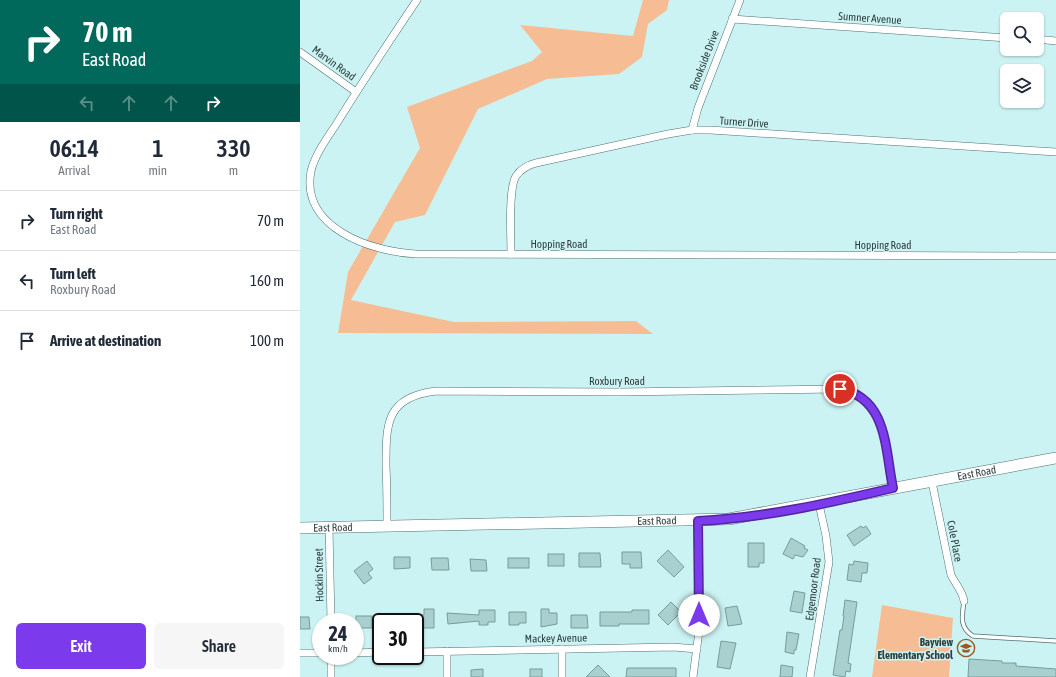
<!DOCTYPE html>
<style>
body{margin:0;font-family:"Asap Condensed",sans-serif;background:#f6f6f7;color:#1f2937;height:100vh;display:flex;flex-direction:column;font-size:15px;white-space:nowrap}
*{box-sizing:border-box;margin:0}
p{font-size:13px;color:#747a83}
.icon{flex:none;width:22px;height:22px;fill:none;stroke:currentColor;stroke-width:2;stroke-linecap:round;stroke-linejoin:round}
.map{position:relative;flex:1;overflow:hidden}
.drawer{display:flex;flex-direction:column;background:#fff;width:300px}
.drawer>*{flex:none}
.guide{background:#00695c;color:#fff;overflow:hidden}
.fabs{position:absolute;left:700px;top:12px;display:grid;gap:8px}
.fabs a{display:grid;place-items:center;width:44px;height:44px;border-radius:6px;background:#fff;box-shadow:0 1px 3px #0004;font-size:20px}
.speed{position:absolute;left:12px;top:613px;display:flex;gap:8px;font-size:20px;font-weight:700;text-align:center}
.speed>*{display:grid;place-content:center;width:52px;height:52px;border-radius:50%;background:#fff;box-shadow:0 1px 3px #0004;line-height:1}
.speed small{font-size:10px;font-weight:400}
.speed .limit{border:2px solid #111;border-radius:6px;background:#fff;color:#111}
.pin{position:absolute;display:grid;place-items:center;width:34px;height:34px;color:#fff;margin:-17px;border:2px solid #fff;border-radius:50%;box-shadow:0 1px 4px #0007}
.me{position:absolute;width:44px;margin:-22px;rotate:0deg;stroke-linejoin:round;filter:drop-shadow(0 0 3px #0008)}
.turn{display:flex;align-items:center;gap:14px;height:84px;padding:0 16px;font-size:18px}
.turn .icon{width:52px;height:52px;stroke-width:2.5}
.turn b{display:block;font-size:28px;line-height:34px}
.lanes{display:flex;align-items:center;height:38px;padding:0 16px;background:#0003;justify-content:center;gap:20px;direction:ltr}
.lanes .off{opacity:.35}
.eta{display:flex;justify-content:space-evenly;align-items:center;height:68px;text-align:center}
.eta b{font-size:24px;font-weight:600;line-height:28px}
.cta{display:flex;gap:8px;margin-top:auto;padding:8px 16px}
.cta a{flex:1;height:46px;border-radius:6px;background:#7c3aed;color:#fff;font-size:16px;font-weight:600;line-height:46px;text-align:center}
.cta a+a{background:#f6f6f7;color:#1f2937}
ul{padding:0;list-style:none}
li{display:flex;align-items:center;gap:12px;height:60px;padding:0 16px;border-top:1px solid #e0e1e3}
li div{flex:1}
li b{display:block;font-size:15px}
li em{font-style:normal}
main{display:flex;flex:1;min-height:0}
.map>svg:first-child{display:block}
.green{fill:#f6bd94}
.building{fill:#a9cfcf;stroke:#779c9c}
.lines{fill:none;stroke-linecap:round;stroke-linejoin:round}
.lane-casing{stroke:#4d7071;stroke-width:5}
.street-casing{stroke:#4d7071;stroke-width:8}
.secondary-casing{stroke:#4d7071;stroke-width:12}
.lane{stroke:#fff;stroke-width:3.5}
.street{stroke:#fff;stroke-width:7}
.secondary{stroke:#fff;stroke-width:11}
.route-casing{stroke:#51269a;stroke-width:10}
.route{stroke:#7c3aed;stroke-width:7}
.labels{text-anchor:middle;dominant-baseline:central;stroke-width:3;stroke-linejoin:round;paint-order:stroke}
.street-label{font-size:11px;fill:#2e3e3e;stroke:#ccf3f3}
.poi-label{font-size:11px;font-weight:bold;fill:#2e3e3e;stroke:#ccf3f3;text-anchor:end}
</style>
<main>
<section class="drawer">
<div class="guide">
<div class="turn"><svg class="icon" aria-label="right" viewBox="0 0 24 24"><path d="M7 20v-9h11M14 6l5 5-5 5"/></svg><div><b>70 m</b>East Road</div></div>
<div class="lanes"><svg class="icon off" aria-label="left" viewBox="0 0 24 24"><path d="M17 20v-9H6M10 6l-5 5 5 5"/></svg><svg class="icon off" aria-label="ahead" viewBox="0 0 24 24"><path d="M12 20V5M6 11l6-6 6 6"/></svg><svg class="icon off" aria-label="ahead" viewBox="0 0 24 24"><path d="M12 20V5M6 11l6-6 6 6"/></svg><svg class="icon" aria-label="right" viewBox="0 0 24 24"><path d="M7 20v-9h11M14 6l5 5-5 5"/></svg></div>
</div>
<div class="eta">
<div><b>06:14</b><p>Arrival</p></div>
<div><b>1</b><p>min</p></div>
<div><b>330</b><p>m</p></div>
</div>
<ul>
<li><svg class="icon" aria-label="right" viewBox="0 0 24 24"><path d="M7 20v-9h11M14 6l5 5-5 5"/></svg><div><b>Turn right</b><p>East Road</p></div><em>70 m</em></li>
<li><svg class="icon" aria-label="left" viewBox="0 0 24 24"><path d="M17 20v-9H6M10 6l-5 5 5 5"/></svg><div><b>Turn left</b><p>Roxbury Road</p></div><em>160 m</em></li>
<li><svg class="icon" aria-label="arrive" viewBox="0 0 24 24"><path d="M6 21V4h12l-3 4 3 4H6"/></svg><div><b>Arrive at destination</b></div><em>100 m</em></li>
</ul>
<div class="cta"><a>Exit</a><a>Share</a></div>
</section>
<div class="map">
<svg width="756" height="677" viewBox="0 0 756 677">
<rect width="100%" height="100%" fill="#ccf3f3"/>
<!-- green -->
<g class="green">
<path d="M343 0H369L367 10 348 24 342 57 319 74 247 79 178 109 125 215 95 222 51 300 154 322 336 321 353 334 38 333 48 272 120 148 107 107 232 61 242 52 220 25 333 36Z"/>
<path d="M582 605 653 618 649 677H572Z"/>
</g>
<!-- building -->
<g class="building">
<path d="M561 526 563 528 566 526 571 534 554 546 547 535Z"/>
<path d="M491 538 505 546 504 548 508 550 503 557 495 555 493 559 483 554Z"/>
<path d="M448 543H464V563H459V567H448Z"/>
<path d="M368 550 384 567 374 577 357 561Z"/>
<path d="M322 552H341L342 568H330V564H322Z"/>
<path d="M279 553H300L301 567H279Z"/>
<rect x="248" y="554" width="16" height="12"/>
<path d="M94 557H110V568L94 569Z"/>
<path d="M131 558H148L149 570H132Z"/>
<rect x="208" y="558" width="21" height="10"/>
<path d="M170 559 186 560 187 571H171Z"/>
<path d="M67 561 73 569 68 573 72 578 64 584 54 571Z"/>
<path d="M554 561 568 563 567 573H562L561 582 547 580 549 564 553 565Z"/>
<path d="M494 591 505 593 502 613 490 611Z"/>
<path d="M545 600 557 602 548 663 551 664 550 672 546 671 545 677 533 675 540 630H542L544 616H543Z"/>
<path d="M371 602 381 612 368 625 358 615Z"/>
<path d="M437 606 442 624 428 626 425 608Z"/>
<path d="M124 609H134V628H115V620H118V615H124Z"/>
<path d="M241 609H249V613H257V624L241 627Z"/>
<path d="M179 610H195V622H188V625H179V621L148 624 147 613 179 615Z"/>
<path d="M332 610H349V624H319V626H300V612H332Z"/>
<path d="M209 612H226V623H219V625H209Z"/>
<path d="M271 615H287L288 628H271Z"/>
<rect x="56" y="616" width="16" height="12"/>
<path d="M0 617H9L10 629H0Z"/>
<path d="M487 632 499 634 496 650H494V654L485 652Z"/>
<path d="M421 641 436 643 430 669 417 667Z"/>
<path d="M669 659 702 661V663H716V666L756 669V677H668Z"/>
<path d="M298 665 310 677H286Z"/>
<path d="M481 665 493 667 492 677H480Z"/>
<path d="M327 668H376V677H326Z"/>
<path d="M183 669V677H171V670Z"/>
<rect x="230" y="669" width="12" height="8"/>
</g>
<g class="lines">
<defs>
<path id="lane" d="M664 601C662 616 659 627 673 636L756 641"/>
<g id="street">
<path d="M117 0C90 40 63 81 37 123 28 137 15 154 11 171 0 228 72 252 116 254L756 256"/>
<path d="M432 19 707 38"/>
<path d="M737 39 756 41"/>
<path d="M0 52 56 92"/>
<path d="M392 130 398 108 440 0"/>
<path d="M211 254C211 237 208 189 216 176 221 169 228 165 236 163L368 134 392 130H410L756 152"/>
<path d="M632 482 651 575C655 583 663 592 664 601"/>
<path d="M87 525C87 505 87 486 86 466 86 423 86 397 136 391L319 392 540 389C587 398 585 450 593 489"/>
<path d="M29 527 31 622"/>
<path d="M262 649V677"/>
<path d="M147 651V677"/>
<path d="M115 652 373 647 397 649"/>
<path d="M0 653H21"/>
<path d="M55 653 81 652"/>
<path d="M31 656V677"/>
<path d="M393 677 399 631 398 521"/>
<path d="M510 677 529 562 526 536 519 504"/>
</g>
<g id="secondary">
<path id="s1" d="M0 528 429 519 756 458"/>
</g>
</defs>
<!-- lane casing -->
<use href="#lane" class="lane-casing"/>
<!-- street casing -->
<use href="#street" class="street-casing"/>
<!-- secondary casing -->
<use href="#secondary" class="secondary-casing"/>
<!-- lane -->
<use href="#lane" class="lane"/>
<!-- street -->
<use href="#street" class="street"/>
<!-- secondary -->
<use href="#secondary" class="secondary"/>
</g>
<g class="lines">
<defs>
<path id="route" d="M399 615 398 521C464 518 529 503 593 488 585 450 588 398 540 389"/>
</defs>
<!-- route casing -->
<use href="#route" class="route-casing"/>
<!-- route -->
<use href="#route" class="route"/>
</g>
<!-- icons -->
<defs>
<symbol id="school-ring" viewBox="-11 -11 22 22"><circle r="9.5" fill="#ccf3f3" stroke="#995922" stroke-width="1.5"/><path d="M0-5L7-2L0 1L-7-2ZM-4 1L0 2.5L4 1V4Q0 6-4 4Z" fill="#995922"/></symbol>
</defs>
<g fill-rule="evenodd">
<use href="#school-ring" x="656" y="638" width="20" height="20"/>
</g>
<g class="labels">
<!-- street labels -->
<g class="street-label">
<text transform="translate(570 18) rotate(4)">Sumner Avenue</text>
<text transform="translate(404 60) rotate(-69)">Brookside Drive</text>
<text transform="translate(34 63) rotate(36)">Marvin Road</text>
<text transform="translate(444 122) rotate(4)">Turner Drive</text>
<text x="259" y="244">Hopping Road</text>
<text x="583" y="245">Hopping Road</text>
<text x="317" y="381">Roxbury Road</text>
<text stroke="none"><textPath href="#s1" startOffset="681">East Road</textPath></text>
<text stroke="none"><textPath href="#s1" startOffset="357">East Road</textPath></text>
<text stroke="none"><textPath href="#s1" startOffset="33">East Road</textPath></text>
<text transform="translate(655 541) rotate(79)">Cole Place</text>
<text transform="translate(19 575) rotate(-91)">Hockin Street</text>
<text transform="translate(513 589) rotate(-83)">Edgemoor Road</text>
<text transform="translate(256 638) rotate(-1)">Mackey Avenue</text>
</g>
<!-- poi labels -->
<g class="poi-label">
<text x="653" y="642">Bayview<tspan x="653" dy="13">Elementary School</tspan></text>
</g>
</g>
</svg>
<div class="fabs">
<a><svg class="icon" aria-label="search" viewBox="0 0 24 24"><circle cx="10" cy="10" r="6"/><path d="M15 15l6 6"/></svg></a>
<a><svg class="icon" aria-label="layers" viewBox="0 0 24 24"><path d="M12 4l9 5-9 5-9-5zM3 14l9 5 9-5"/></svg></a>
</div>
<div class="speed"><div>24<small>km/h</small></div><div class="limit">30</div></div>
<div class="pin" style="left:540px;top:389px;background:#d93025"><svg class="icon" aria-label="arrive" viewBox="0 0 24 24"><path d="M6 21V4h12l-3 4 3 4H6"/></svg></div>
<svg class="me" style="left:399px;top:615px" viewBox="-20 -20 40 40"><circle r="19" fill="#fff"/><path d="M0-13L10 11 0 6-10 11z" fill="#7c3aed"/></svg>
</div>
</main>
